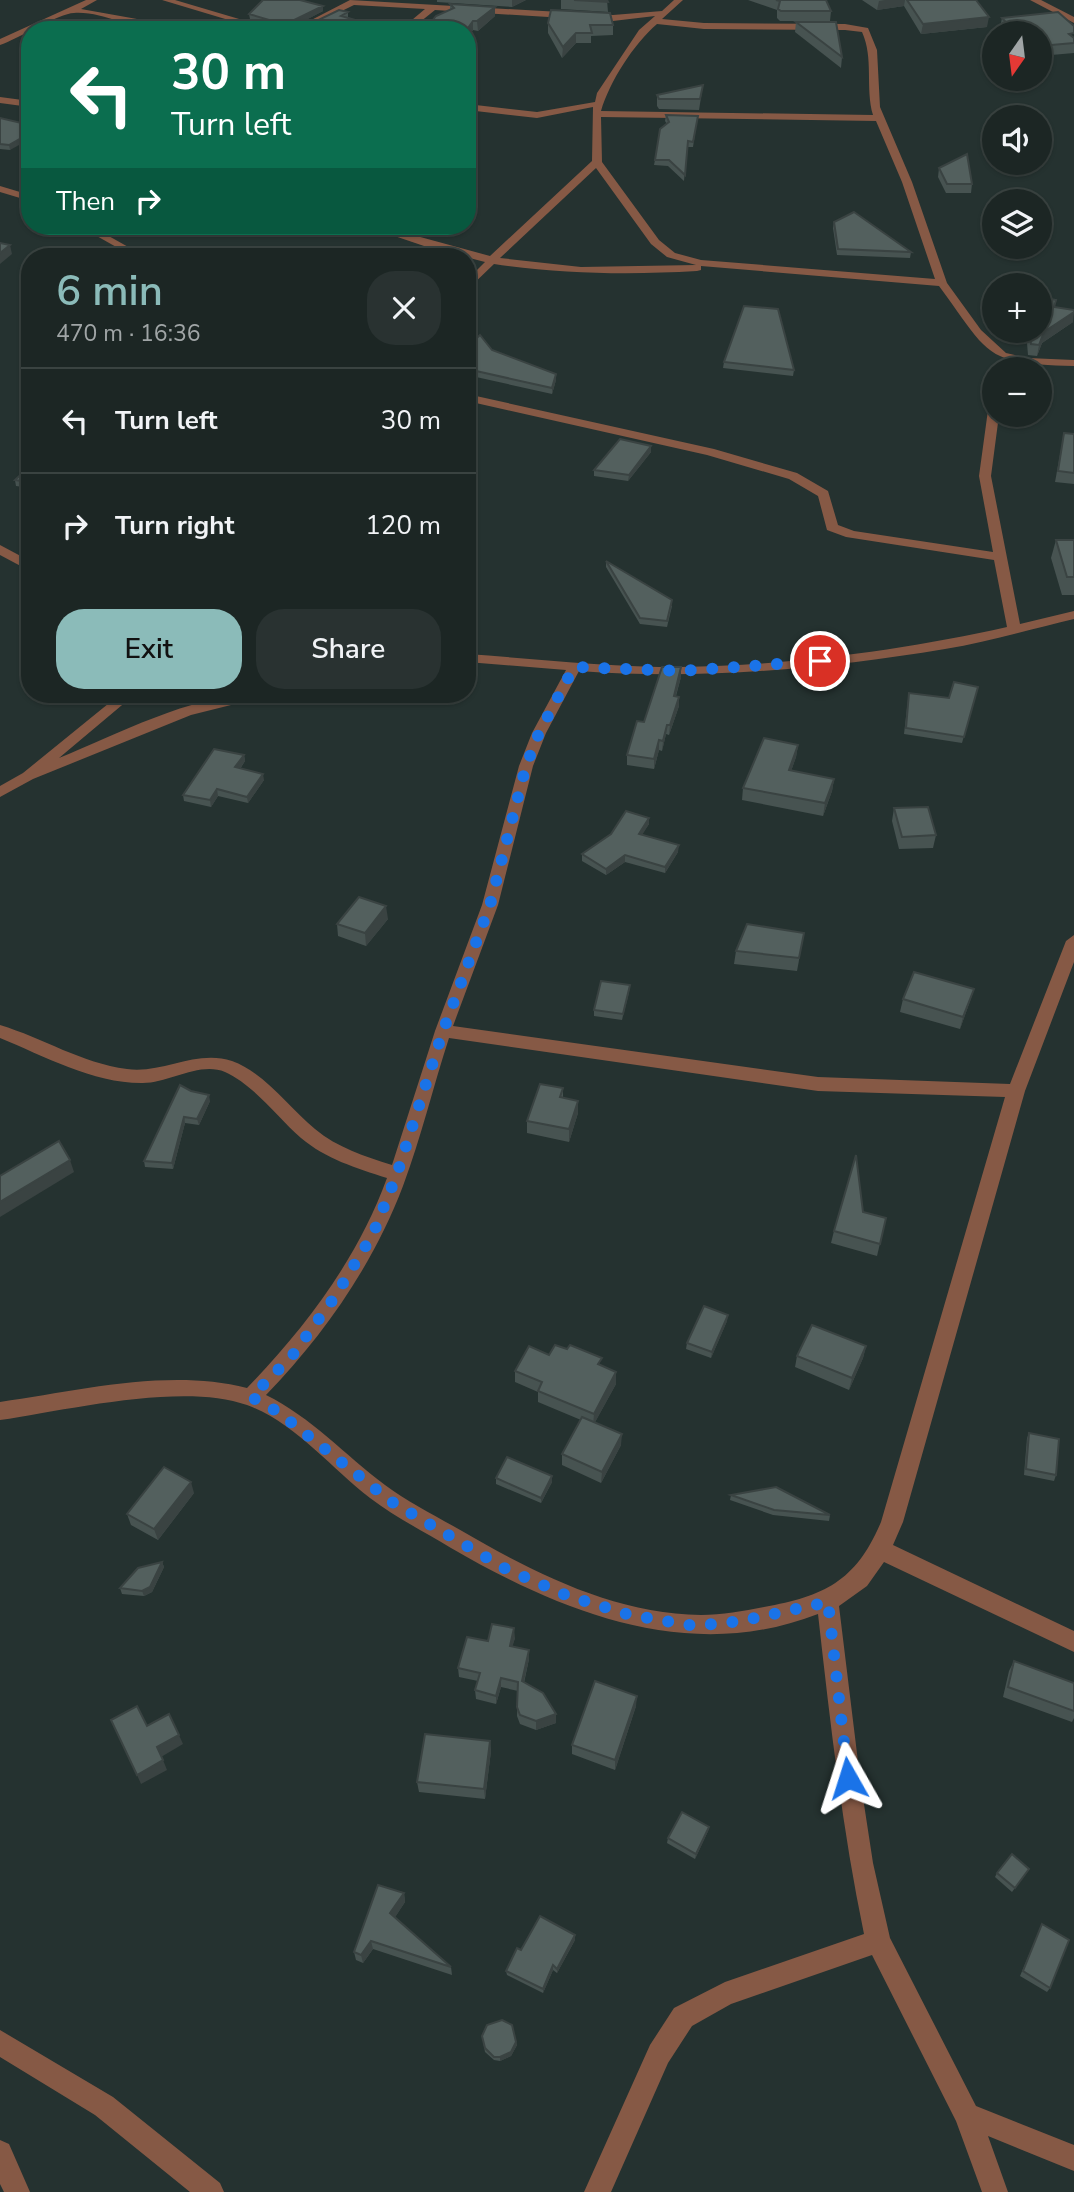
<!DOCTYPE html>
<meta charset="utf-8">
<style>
body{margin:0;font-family:"Nunito Sans",sans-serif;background:#293231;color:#f1f3f6;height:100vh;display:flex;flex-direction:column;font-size:26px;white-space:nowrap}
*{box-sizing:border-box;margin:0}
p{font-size:23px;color:#a0a5a6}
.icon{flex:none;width:38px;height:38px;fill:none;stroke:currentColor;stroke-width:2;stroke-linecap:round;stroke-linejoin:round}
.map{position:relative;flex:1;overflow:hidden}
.panel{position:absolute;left:21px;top:248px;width:455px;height:455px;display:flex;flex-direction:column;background:#1c2624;border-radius:28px;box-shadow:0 2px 5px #0004,0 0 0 2px #3a4341}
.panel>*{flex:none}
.hud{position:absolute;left:21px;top:21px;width:455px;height:214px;border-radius:28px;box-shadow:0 2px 5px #0004,0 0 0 2px #3a4341;background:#0b6e4f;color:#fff;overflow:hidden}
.needle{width:46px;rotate:194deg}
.fabs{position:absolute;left:982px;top:21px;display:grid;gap:14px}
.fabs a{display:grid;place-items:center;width:70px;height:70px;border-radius:50%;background:#1c2624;box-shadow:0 2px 5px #0004,0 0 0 2px #3a4341;font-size:35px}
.pin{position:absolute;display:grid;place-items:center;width:60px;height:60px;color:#fff;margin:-30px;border:4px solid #fff;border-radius:50%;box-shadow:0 2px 7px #0007}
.me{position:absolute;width:77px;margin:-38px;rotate:354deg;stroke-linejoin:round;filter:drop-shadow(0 0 5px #0008)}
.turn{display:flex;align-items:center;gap:24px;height:147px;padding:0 35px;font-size:32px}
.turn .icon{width:91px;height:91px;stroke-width:2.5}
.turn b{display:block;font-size:49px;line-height:60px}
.then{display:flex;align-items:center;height:66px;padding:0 35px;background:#0003;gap:14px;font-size:26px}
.round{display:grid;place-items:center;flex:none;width:74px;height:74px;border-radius:28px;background:#293231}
.head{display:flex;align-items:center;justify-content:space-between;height:119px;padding:0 35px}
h1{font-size:42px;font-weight:600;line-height:52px;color:#8bbbb9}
.action{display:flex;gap:14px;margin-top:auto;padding:14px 35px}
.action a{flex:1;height:80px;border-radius:28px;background:#8bbbb9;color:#111;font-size:28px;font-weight:600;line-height:80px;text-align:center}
.action a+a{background:#293231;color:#f1f3f6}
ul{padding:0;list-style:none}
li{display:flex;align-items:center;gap:21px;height:105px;padding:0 35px;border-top:2px solid #3a4341}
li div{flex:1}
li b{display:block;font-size:26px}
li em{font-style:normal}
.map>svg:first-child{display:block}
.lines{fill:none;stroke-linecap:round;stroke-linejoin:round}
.minor{fill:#865945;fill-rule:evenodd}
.tertiary{fill:#865945;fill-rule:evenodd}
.wall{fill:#475351}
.shaded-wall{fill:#3a4342}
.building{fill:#53605e;stroke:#3a4342;stroke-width:2}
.route{stroke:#1a73e8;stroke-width:12;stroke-dasharray:0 21.6}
</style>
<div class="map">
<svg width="1074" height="2192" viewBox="0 0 1074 2192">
<rect width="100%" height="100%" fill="#253230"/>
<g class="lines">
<!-- minor -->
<g class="minor">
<path d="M86 0H97L81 9 137 19 160 30C132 30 103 11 74 13 59 13 18 39 0 45V39Z"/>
<path d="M162 0H175L276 30H262Z"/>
<path d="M350 0 613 15 662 11 674 0H683L662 19 704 23 845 24 868 28 877 50 880 107 912 182 947 283 981 330 1006 353 1028 358 1074 360V366C983 364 990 355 939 286L701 266V270L697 271C629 275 562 274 494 264L467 290V280L485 262 427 247 365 226H380L490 256 592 161 593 107 537 118 467 110V104L537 112 595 102 597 93 639 30 655 16 613 21 435 10 410 30H400L425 9 354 5 303 30H292ZM657 24 704 29 845 30 862 32C874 58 865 88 873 115L601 111C610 81 633 45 657 24ZM601 117 876 121 902 182 935 279 701 260 675 253 659 240 602 162ZM596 168 651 244 667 257 696 265 581 267 500 258Z"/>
<path d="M0 97 30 101V107L0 103Z"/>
<path d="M0 186 30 195V201L0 192Z"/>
<path d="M79 226H91L146 257H134Z"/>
<path d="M467 394 714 449 797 473 828 491 838 525 854 531 993 552 979 476 988 410 994 406V415H999L991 476 1020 624 1074 611V619C1031 629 989 642 945 649 825 669 701 680 579 671L546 733 533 766 498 905 453 1026 818 1077 1010 1084 1066 941 1074 935V962L1025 1091 903 1522 893 1545 1074 1631V1652L884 1562 867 1586 839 1606 860 1778 873 1863 890 1938 976 2106 1074 2145V2171L988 2136 1008 2192H982L956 2121 872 1955 731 2004 692 2026 668 2063 611 2192H584L650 2045 674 2008 725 1982 864 1934C842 1828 830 1721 818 1614 690 1664 563 1613 451 1548 423 1531 395 1517 370 1498 331 1468 294 1422 247 1405 183 1382 68 1410 0 1420V1402C79 1391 168 1368 247 1388 306 1327 358 1258 387 1178 356 1168 326 1159 301 1138 277 1117 254 1085 225 1072 199 1061 168 1084 141 1083 93 1083 44 1056 0 1038V1025C43 1038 81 1063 127 1069 163 1074 196 1049 232 1061 265 1073 289 1108 315 1129 338 1148 364 1156 392 1165L435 1031 482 905 519 766 532 733 566 670 467 662V654C538 659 609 667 680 667 784 666 905 650 1007 627L994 560 846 537 827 530 818 496 789 479 707 455 467 401ZM449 1038 818 1091 1005 1097 881 1522C856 1581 825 1596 764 1607 743 1611 722 1615 701 1615 615 1614 534 1573 462 1531 436 1516 409 1503 385 1485 345 1455 311 1417 266 1395 324 1335 373 1265 403 1186 421 1138 433 1087 449 1038Z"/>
<path d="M0 545 30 561V571L0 555Z"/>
<path d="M119 695H134L59 758C119 734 196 692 261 695L259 698 191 715 33 779 0 797V786L23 773Z"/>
<path d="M0 2030 113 2097 220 2183 224 2192H190L95 2115 0 2057Z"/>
<path d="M0 2140 9 2144 30 2192H4L0 2184Z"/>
</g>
<!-- tertiary -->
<path class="tertiary" d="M1030 0H1041L1074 17V23Z"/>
</g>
<!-- wall -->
<g class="wall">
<path d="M303 0 323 11 292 27H304L348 12V17L367 28 234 30 275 27 250 19 249 14Z"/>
<path d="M437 0H526L512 7 437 2Z"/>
<path d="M561 0H607L608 12 561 9Z"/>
<path d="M748 0H826L831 11 830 21H780L777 18V10Z"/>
<path d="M862 0H976L987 27 921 34 904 6 877 10Z"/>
<path d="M450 4 495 16 478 31 473 30 467 38V30L450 10Z"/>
<path d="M1002 18 1074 43V53L1040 56V33H1005L1000 28Z"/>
<path d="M796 22 842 57 841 68 795 32Z"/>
<path d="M548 23 613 25V35L591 36V43H576L562 58 548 33Z"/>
<path d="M703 85 699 110 659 109 657 106V95Z"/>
<path d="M666 115 697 121 693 147H687L684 181 668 166 654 165 655 160 667 124 665 121Z"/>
<path d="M0 118 30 125 10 150 0 149Z"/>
<path d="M939 168 972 184 971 193H946L938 177Z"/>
<path d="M834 222 911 252 910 258 837 255 833 228Z"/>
<path d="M1055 307 1073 322 1042 343 1037 356 1028 355 1026 331H1040Z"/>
<path d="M467 347 492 350 556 374V380L552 394 467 375Z"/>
<path d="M724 362 794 370 793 376 723 368Z"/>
<path d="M1064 433 1074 434V484L1055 482Z"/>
<path d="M651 446V452L628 481 594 476V470Z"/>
<path d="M30 466V488L16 486 15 480Z"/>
<path d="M1056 540H1074V595H1062L1051 558Z"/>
<path d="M606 561 672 606 667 627 640 624 606 567Z"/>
<path d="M681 677 676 696 679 697V706L669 735 666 734 662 751 659 750 654 769 627 765V755L644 722Z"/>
<path d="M978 687 962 743 904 734 908 699 949 698Z"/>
<path d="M798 745 796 757 791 771 834 779 832 791 823 816 742 800 743 788Z"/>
<path d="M244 755 245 761 240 769 264 780 248 803 218 796 211 807 184 801 183 795Z"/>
<path d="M894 808 936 835 933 848 899 849 892 821Z"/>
<path d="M649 818V824L642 834 678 852 665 873 625 862 606 875 582 861V854Z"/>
<path d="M388 919 366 946 338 936 337 924Z"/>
<path d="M804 933 797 971 734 964 736 951Z"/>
<path d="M630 985 629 992 622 1020 594 1016V1010Z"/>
<path d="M974 989 970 1001 960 1029 900 1012 903 999Z"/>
<path d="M180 1085 210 1101 199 1125 185 1123 173 1169 145 1167 144 1161Z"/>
<path d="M563 1088V1098L578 1101V1113L569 1142 527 1133V1121Z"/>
<path d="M863 1212 886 1218 877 1256 831 1243 834 1231Z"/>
<path d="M727 1321 711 1358 686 1349 687 1343Z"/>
<path d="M866 1346 863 1358 849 1390 795 1367 797 1356Z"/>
<path d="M549 1355 601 1366 616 1384 595 1422 621 1445 601 1483 562 1465V1454L581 1420 538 1402V1392L515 1382V1371Z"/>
<path d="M1029 1433 1056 1475 1054 1481 1024 1475 1027 1438Z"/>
<path d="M496 1478 552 1482 541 1503 496 1484Z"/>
<path d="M194 1493 158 1540 131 1525 127 1514Z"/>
<path d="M731 1495 830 1515 829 1521 773 1515 730 1500Z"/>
<path d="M162 1562 164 1567 152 1592 144 1596 122 1594 120 1588Z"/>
<path d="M515 1638 512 1646 529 1650V1659L524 1683 556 1714V1723L536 1730 520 1724 517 1716 518 1691 501 1687 496 1704 476 1699 475 1690 478 1681 459 1677 458 1668 488 1641Z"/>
<path d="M1014 1661 1074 1683V1718L1072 1722 1003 1697 1009 1671Z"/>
<path d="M636 1706 615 1770 572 1754V1745Z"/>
<path d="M490 1741 491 1751 485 1799 419 1792 417 1782Z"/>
<path d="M709 1827 708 1831 695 1859 667 1843 668 1838Z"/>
<path d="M1029 1869 1012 1892 995 1877 997 1873Z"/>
<path d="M404 1893 405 1902 395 1917 451 1967 452 1975 373 1949 363 1963 356 1960 354 1952Z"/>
<path d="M1042 1924 1050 1988 1047 1992 1020 1976Z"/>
<path d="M575 1940 557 1973 553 1970 543 1993 507 1975 506 1971 521 1950Z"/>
<path d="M482 2036 516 2042 517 2045 511 2056 500 2061 494 2060 485 2052Z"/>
</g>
<!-- shaded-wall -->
<g class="shaded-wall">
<path d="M512 0H526L512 7Z"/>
<path d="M885 0H905L904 6 877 10 879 1Z"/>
<path d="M323 6V11L291 28 290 22Z"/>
<path d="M495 7V16L478 31 477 21Z"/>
<path d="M989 17 987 27 921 34 923 24Z"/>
<path d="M473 21V30L467 38V30H465Z"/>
<path d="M366 23 367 28 363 30H352Z"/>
<path d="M576 33V43L562 58 563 47Z"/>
<path d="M30 133V139L10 150 9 145Z"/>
<path d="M10 245 12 254 0 264V253Z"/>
<path d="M1074 312 1073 322 1042 343 1037 356 1039 345 1044 332Z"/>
<path d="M556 374V380L552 394V388Z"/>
<path d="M651 446V452L628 481 629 475Z"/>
<path d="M681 667V677L673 705 674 696Z"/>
<path d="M679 697V706L669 735 670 725Z"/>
<path d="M667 725 666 734 662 751 663 741Z"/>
<path d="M659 740V750L654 769V759Z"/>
<path d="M798 745 796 757 787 783 789 770Z"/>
<path d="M244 755 245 761 236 774 235 767Z"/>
<path d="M263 774 264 780 248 803 247 797Z"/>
<path d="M834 779 832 791 823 816 825 803Z"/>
<path d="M217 789 218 796 211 807 210 800Z"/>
<path d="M649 818V824L639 840V834Z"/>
<path d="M679 845 678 852 665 873V867Z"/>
<path d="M625 855V862L606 875V869Z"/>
<path d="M386 906 388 919 366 946 365 933Z"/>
<path d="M630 985 629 992 622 1020 623 1014Z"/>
<path d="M974 989 970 1001 960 1029 963 1017Z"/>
<path d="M209 1095 210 1101 199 1125 197 1119Z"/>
<path d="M578 1101V1113L569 1142V1129Z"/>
<path d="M184 1117 185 1123 173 1169 172 1163Z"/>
<path d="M70 1160 74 1172 0 1217V1202Z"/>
<path d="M728 1315 727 1321 711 1358 712 1352Z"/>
<path d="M866 1346 863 1358 849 1390 852 1378Z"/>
<path d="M616 1372V1384L593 1426 594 1414Z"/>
<path d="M622 1434 621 1445 601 1483 602 1472Z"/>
<path d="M552 1476V1482L541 1503V1498Z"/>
<path d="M191 1482 194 1493 158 1540 154 1529Z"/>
<path d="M162 1562 164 1567 152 1592 144 1596 142 1591Z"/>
<path d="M514 1628 515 1638 510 1655V1646Z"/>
<path d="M529 1650V1659L522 1690V1681Z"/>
<path d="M501 1678V1687L496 1704V1696Z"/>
<path d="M637 1696 636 1706 615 1770V1760Z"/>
<path d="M556 1714V1723L536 1730V1721Z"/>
<path d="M179 1735 183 1744 161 1757 157 1747Z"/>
<path d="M490 1741 491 1751 485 1799 484 1789Z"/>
<path d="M163 1760 167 1770 141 1784 137 1775Z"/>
<path d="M709 1827 708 1831 695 1859 696 1854Z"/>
<path d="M404 1893 405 1902 392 1922 390 1913Z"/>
<path d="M575 1935V1940L557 1973V1969Z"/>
<path d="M371 1941 373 1949 363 1963 361 1955Z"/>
<path d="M553 1965V1970L543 1993V1989Z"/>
<path d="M516 2042 517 2045 511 2056 500 2061V2057Z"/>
</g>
<!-- building -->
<g class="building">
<path d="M263 0H300L323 6 290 22 292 27H304L339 10 348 12 341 16 366 23 352 30H234L242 22 261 27H277L276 22 249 14Z"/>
<path d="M574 0H607L608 2Z"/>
<path d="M776 0H826L831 11H781L778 9 780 1Z"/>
<path d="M907 0H976L989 17 923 24Z"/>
<path d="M450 4 495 7 477 21H473L468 28 465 30H425L436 16 454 8Z"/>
<path d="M551 10 610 13 613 25H590L592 33H576L563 47 548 23Z"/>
<path d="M1058 12 1074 26V33L1069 34 1074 38V43L1040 46V33H1016L1002 18Z"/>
<path d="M796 22H836L842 57Z"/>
<path d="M703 85 700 99H659L657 95Z"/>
<path d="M666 115 698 116 693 142 688 141 685 175 669 160H655L660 129 669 122Z"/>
<path d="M0 118 30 125V133L9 145 0 144Z"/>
<path d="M967 154 972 184H947L939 168Z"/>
<path d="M854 212 911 252 838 249 834 222Z"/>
<path d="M0 243 10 245 0 253Z"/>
<path d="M1040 297 1056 300 1054 307 1074 310V312L1044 332 1039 345 1031 344 1029 331H1040Z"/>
<path d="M744 306 778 309 794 370 724 362Z"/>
<path d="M480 335 492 350 556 374 552 388 467 369V347Z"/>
<path d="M1064 433 1074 434V473L1058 471Z"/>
<path d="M620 439 651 446 629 475 594 470Z"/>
<path d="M30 466V482L15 480Z"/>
<path d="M1056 540H1074V577H1067Z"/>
<path d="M606 561 672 600 667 621 640 618Z"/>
<path d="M662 667H681L674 696 679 697 670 725H667L663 741 659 740 654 759 627 755 637 721 644 722Z"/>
<path d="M954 682 978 687 964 737 906 728 909 693 949 698Z"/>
<path d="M764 738 798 745 789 770 834 779 825 803 743 788Z"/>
<path d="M214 749 244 755 235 767 263 774 247 797 217 789 210 800 183 795Z"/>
<path d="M928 807 936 835 902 837 894 808Z"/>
<path d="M626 811 649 818 639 834 679 845 665 867 625 855 606 869 582 854 611 834Z"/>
<path d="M359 897 386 906 365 933 337 924Z"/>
<path d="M747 924 804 933 799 958 736 951Z"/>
<path d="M914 972 974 989 963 1017 903 999Z"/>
<path d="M601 981 630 985 623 1014 594 1010Z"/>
<path d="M540 1084 563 1088 560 1097 578 1101 569 1129 527 1121Z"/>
<path d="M180 1085 191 1091 209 1095 197 1119 184 1117 172 1163 144 1161Z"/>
<path d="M59 1141 70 1160 0 1202V1176Z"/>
<path d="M856 1155 863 1212 886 1218 880 1244 834 1231Z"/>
<path d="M704 1306 728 1315 712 1352 687 1343Z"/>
<path d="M812 1325 866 1346 852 1378 797 1356Z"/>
<path d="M555 1345 567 1349 570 1345 602 1358 598 1364 616 1372 594 1414 538 1391 542 1382 515 1371 529 1346 549 1355Z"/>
<path d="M582 1417 622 1434 602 1472 562 1454Z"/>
<path d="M1029 1433 1059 1439 1056 1475 1026 1469Z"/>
<path d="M507 1457 552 1476 541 1498 496 1478Z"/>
<path d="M164 1467 191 1482 154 1529 127 1514Z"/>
<path d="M776 1487 830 1515 774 1510 731 1495Z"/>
<path d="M162 1562 150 1587 142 1591 120 1588 138 1568Z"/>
<path d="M492 1624 514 1628 510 1646 529 1650 522 1681 543 1693 556 1714 536 1721 520 1715 517 1707 518 1682 501 1678 496 1696 475 1690 480 1673 458 1668 467 1637 488 1641Z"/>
<path d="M1014 1661 1074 1683V1711L1008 1687Z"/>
<path d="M595 1681 637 1696 615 1760 572 1745Z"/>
<path d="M137 1706 147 1726 169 1714 179 1735 157 1747 163 1760 137 1775 111 1720Z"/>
<path d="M425 1734 490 1741 484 1789 417 1782Z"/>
<path d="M682 1812 709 1827 696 1854 668 1838Z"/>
<path d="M1012 1854 1029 1869 1015 1888 997 1873Z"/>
<path d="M378 1885 404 1893 390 1913 451 1967 371 1941 361 1955 354 1952Z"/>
<path d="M540 1916 575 1935 557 1969 553 1965 543 1989 506 1971 517 1948 521 1950Z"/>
<path d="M1042 1924 1069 1940 1050 1988 1023 1971Z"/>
<path d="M502 2020 512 2025 516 2042 511 2052 500 2057H494L485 2048 482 2036 487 2025Z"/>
</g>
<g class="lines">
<!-- route -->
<path class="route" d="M820 661 681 671 574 667 539 733 526 766 490 905 443 1031 397 1174 373 1234 334 1298 292 1356 251 1397 278 1412 392 1502 506 1569 568 1596 630 1615 695 1626 741 1621 828 1602 848 1778"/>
</g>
</svg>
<div class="fabs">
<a><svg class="needle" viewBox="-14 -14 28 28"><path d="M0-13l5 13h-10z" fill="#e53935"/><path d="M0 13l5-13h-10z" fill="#a0a5a6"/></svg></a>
<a><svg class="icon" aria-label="sound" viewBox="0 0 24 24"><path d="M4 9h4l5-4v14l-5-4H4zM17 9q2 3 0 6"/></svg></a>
<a><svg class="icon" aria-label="layers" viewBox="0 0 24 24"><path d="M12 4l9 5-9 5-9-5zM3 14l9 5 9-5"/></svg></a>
<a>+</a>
<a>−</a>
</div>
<div class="pin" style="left:820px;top:661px;background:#d93025"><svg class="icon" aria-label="arrive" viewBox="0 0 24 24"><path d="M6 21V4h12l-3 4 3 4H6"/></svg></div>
<svg class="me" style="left:848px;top:1778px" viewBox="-20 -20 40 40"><path d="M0-17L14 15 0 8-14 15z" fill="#1a73e8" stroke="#fff" stroke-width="4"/></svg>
<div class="hud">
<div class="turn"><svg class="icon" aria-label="left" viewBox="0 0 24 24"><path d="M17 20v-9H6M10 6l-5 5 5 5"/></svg><div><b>30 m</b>Turn left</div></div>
<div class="then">Then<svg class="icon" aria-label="right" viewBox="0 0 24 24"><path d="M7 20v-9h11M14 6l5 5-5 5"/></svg></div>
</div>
<section class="panel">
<div class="head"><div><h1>6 min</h1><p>470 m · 16:36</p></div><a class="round"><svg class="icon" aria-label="close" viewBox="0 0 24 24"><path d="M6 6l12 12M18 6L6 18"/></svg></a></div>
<ul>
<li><svg class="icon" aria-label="left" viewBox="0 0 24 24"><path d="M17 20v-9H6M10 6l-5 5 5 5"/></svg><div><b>Turn left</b></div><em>30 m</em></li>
<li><svg class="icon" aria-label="right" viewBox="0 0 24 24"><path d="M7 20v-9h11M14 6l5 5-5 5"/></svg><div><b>Turn right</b></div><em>120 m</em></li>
</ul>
<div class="action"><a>Exit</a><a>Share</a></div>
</section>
</div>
